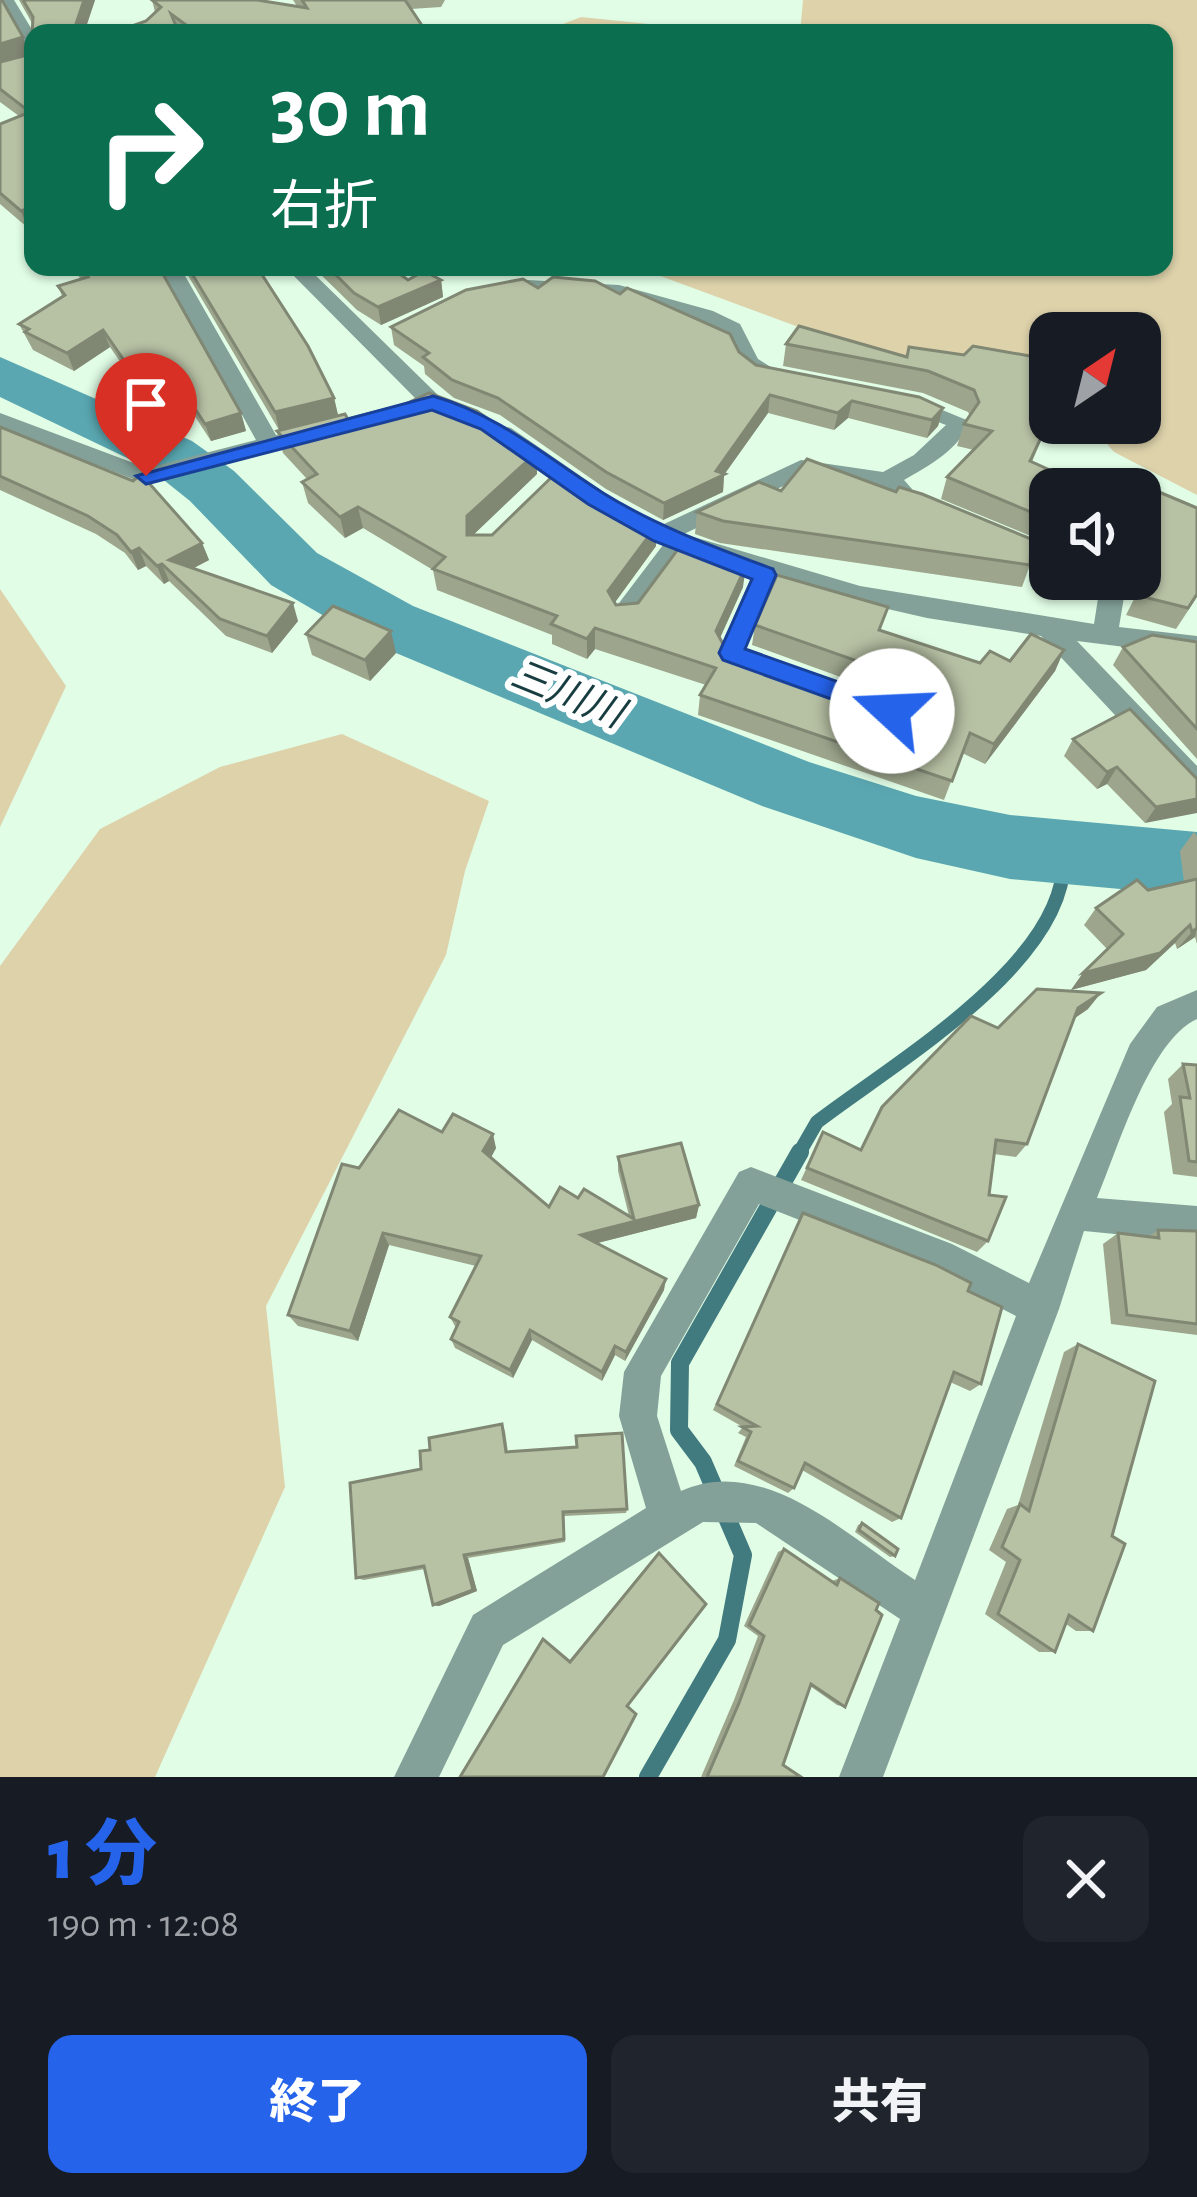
<!DOCTYPE html>
<html lang="ja">
<meta charset="utf-8">
<style>
body{margin:0;font-family:"Alegreya Sans","Noto Sans JP",sans-serif;background:#20242c;color:#f1f3f6;height:100vh;display:flex;flex-direction:column;font-size:45px;white-space:nowrap}
*{box-sizing:border-box;margin:0}
p{font-size:39px;color:#9ea1a6}
.icon{flex:none;width:66px;height:66px;fill:none;stroke:currentColor;stroke-width:2;stroke-linecap:round;stroke-linejoin:round}
.map{position:relative;height:1777px;overflow:hidden}
.details{display:flex;flex-direction:column;background:#171b24;flex:1}
.details>*{flex:none}
.hud{position:absolute;left:24px;top:24px;width:1149px;height:252px;border-radius:24px;box-shadow:0 3px 9px #0004;background:#0b6e4f;color:#fff;overflow:hidden}
.needle{width:78px;rotate:35deg}
.tools{position:absolute;left:1029px;top:312px;display:grid;gap:24px}
.tools a{display:grid;place-items:center;width:132px;height:132px;border-radius:24px;background:#171b24;box-shadow:0 3px 9px #0004;font-size:60px}
.pin{position:absolute;display:grid;place-items:center;width:102px;height:102px;color:#fff;margin:-123px -51px;border-radius:50% 50% 50% 0;rotate:-45deg;box-shadow:0 0 12px #0007}
.pin .icon{rotate:45deg}
.me{position:absolute;width:132px;margin:-66px;rotate:290deg;stroke-linejoin:round;filter:drop-shadow(0 0 9px #0008)}
.turn{display:flex;align-items:center;gap:42px;height:252px;padding:0 48px;font-size:54px}
.turn .icon{width:156px;height:156px;stroke-width:2.5}
.turn b{display:block;font-size:84px;line-height:102px}
.round{display:grid;place-items:center;flex:none;width:126px;height:126px;border-radius:24px;background:#20242c}
.head{display:flex;align-items:center;justify-content:space-between;height:204px;padding:0 48px}
h1{font-size:72px;font-weight:800;line-height:90px;color:#2563eb}
.button{display:flex;gap:24px;margin-top:auto;padding:24px 48px}
.button a{flex:1;height:138px;border-radius:24px;background:#2563eb;color:#fff;font-size:48px;font-weight:800;line-height:138px;text-align:center}
.button a+a{background:#20242c;color:#f1f3f6}
.map>svg:first-child{display:block}
.green{fill:#ddd2aa}
.lines{fill:none;stroke-linecap:round;stroke-linejoin:round}
.stream-far1{stroke:#417a7f;stroke-width:14}
.stream{stroke:#417a7f;stroke-width:18}
.river{fill:#5aa7b1;fill-rule:evenodd}
.minor{fill:#83a199;fill-rule:evenodd}
.wall{fill:#9da68d}
.shaded-wall{fill:#808773}
.building{fill:#b7c1a4;stroke:#808773;stroke-width:3}
.route{fill:#2563eb;stroke:#184099;stroke-width:3}
.labels{text-anchor:middle;dominant-baseline:central;stroke-width:12;stroke-linejoin:round;paint-order:stroke}
.water-label{font-size:39px;font-style:italic;fill:#183d41;stroke:#fff}
</style>
<div class="map">
<svg width="1197" height="1777" viewBox="0 0 1197 1777">
<rect width="100%" height="100%" fill="#e1fde6"/>
<!-- green -->
<g class="green">
<path d="M803 0H1197V495L1114 452 1089 423H1140V333H1050V380L893 362 636 267H1164V33H800Z"/>
<path d="M581 17 736 33H540Z"/>
<path d="M0 589 66 686 0 827Z"/>
<path d="M342 734 489 801 465 871 446 955 266 1306 285 1487 155 1777H0V966L100 829 220 767Z"/>
</g>
<g class="lines">
<!-- stream-far1 -->
<path class="stream-far1" d="M798 1155 817 1122C895 1062 1077 957 1063 849"/>
<!-- stream -->
<path class="stream" d="M648 1777 727 1640 743 1555 703 1462 679 1430 680 1363 800 1152"/>
<!-- river -->
<path class="river" d="M0 357 192 441 234 471 317 553 413 606 809 762 916 796 1010 815 1197 832V896L1010 879 916 858 762 806 365 640 271 585 190 501 150 469 0 397Z"/>
<!-- minor -->
<g class="minor">
<path d="M0 0H14L34 33 33 51 25 46Z"/>
<path d="M160 267H180L276 435 417 400 285 267H307L441 398 470 413 459 420 426 408 146 484 0 428V413L147 468 256 440Z"/>
<path d="M528 280 619 285 713 311 740 324 758 359 788 378 777 385 741 368 724 332C651 299 578 287 498 295L488 289 498 283Z"/>
<path d="M906 395 969 421C962 448 927 467 904 480L912 489 908 495 900 497 880 487 804 476 684 534 860 586 1094 624 1101 579H1127L1119 627 1197 636V656L1077 641 1197 766V795L1187 792 1041 636 927 618 774 583 746 648 773 658 777 665 773 672 764 675 722 660 718 653 752 576 684 553 634 621H616L612 614 616 607 663 545 594 509 492 433 503 426 511 428 611 497 662 525 801 460 883 472 914 455 946 425 898 407V397Z"/>
<path d="M996 531 1050 549V567L987 545 984 539Z"/>
<path d="M1197 990V1019C1149 1041 1118 1149 1097 1198L1197 1206V1242L1084 1231 1059 1309 883 1777H839L900 1619 756 1523 703 1522 503 1645 439 1777H394L473 1615 646 1508 619 1416 624 1372 739 1172 751 1167 952 1244 1029 1283 1130 1044 1157 1007ZM759 1204 929 1271 1016 1316 915 1580C848 1537 764 1453 681 1491L657 1416 661 1376Z"/>
</g>
</g>
<!-- wall -->
<g class="wall">
<path d="M0 0 29 54H31L32 23 19 0H95L84 33H33V226L28 228 0 204V124L19 116 0 102Z"/>
<path d="M152 0 297 6 293 0H445L441 7 411 9 427 33H113L146 21 155 12Z"/>
<path d="M71 267H159L241 413 246 431 211 441 181 395 159 403 154 396 146 399 110 347 74 371 33 350 19 324 62 296 58 286 81 279Z"/>
<path d="M183 267H257L334 398 338 415 279 430Z"/>
<path d="M313 267H390L408 280H441L443 297 381 325 357 310Z"/>
<path d="M538 288 739 352 756 365 943 408 938 426 927 438 848 418 834 430 768 413 724 474 723 492 663 520 606 489 500 415 454 398 425 374 424 366 394 345 391 327Z"/>
<path d="M786 344 907 357 909 347 1031 422 1046 427 1032 462 1050 489V544L941 499 947 477 974 450 957 446 964 424 970 416 968 412 923 393 783 366Z"/>
<path d="M374 419 536 453 537 474 473 535 656 546 615 602 616 605 638 603 698 541 697 551 743 587 720 638 723 644 898 705 904 700 752 645 755 625 882 631 980 663 1010 661 1064 650 1055 671 985 764 962 753 944 800 698 715 700 695 706 685 595 649 587 659 552 644V635L437 590 433 570 363 528 345 538 308 503 302 482 307 479 283 453 277 431Z"/>
<path d="M0 427 202 543 209 560 194 568 298 621 272 653 226 636 169 581 164 584 146 566 138 570 125 553 96 534 0 490Z"/>
<path d="M1140 489 1197 508V597L1176 629 1126 615 1142 583 1133 579H1140Z"/>
<path d="M781 491 1030 565 1022 587 720 543 695 534 697 512Z"/>
<path d="M306 634 396 653 370 681 312 655Z"/>
<path d="M1197 642V759L1113 665 1123 647Z"/>
<path d="M1073 739 1197 779 1145 823 1107 784 1097 789 1064 756Z"/>
<path d="M1194 832 1197 836V944L1195 937 1177 949 1175 943 1146 970 1071 990 1083 973 1108 950 1084 925 1096 908 1148 890 1184 882 1180 851Z"/>
<path d="M1088 1009 1075 1018 1027 1144 1016 1157 994 1154 989 1195 988 1241 977 1252 801 1180 823 1132 861 1150 998 1028Z"/>
<path d="M1183 1064 1197 1065V1177L1173 1174 1164 1112 1172 1104 1168 1079Z"/>
<path d="M442 1132 496 1148 491 1157 549 1207 578 1198 629 1216 618 1171V1157L699 1205 696 1218 597 1243 664 1290 625 1361 615 1355 602 1381 532 1340 513 1378 455 1348 451 1339 456 1328 450 1317 476 1266 389 1245 358 1341 298 1326 288 1315 359 1168Z"/>
<path d="M803 1213 968 1291 981 1384 970 1391 950 1382 901 1518 892 1522 802 1470 794 1488 788 1493 734 1466 746 1437 738 1433 743 1427 713 1410Z"/>
<path d="M1158 1230 1197 1231V1335L1111 1324 1103 1244 1118 1233 1149 1236Z"/>
<path d="M1078 1344 1112 1536 1093 1631H1076L1066 1624 1055 1652H1039L985 1614 1006 1562 989 1550 1007 1509 1018 1505 1064 1352Z"/>
<path d="M502 1424 505 1431 508 1452 627 1509 626 1513 564 1516 565 1542 468 1558 477 1591 439 1606 433 1605 425 1569 364 1580 356 1578 421 1469 430 1450Z"/>
<path d="M862 1523 895 1556 890 1557 855 1532 858 1525Z"/>
<path d="M784 1549 832 1581 840 1578 845 1707 837 1705 810 1686 783 1765 802 1777H701L734 1700 758 1636 744 1626 778 1552Z"/>
</g>
<!-- shaded-wall -->
<g class="shaded-wall">
<path d="M84 0H95L84 33H73Z"/>
<path d="M23 37 29 54 0 63V44Z"/>
<path d="M29 208 33 218V226L28 228 21 211Z"/>
<path d="M441 280 443 297 381 325 378 307Z"/>
<path d="M103 330 110 347 74 371 67 353Z"/>
<path d="M175 378 181 395 159 403 153 386Z"/>
<path d="M148 379 154 396 146 399 139 382Z"/>
<path d="M770 395 768 413 724 475 723 492 663 520 664 503 716 471Z"/>
<path d="M334 398 338 415 279 430 275 412Z"/>
<path d="M852 401 848 418 834 430 838 413Z"/>
<path d="M943 408 938 426 927 438 932 420Z"/>
<path d="M241 413 246 431 211 441 205 424Z"/>
<path d="M536 453 537 474 470 538 467 535V516Z"/>
<path d="M358 507 363 528 345 538 340 517Z"/>
<path d="M657 525 656 546 608 612V591Z"/>
<path d="M202 543 209 560 176 577 169 560Z"/>
<path d="M139 548 146 566 138 570 131 552Z"/>
<path d="M162 564 169 581 164 584 157 566Z"/>
<path d="M746 566 743 587 714 651 716 631Z"/>
<path d="M293 603 298 621 272 653 267 636Z"/>
<path d="M595 628V649L587 659V639Z"/>
<path d="M391 631 396 653 370 681 365 660Z"/>
<path d="M1064 650 1055 671 985 764 994 744Z"/>
<path d="M1117 767 1107 784 1097 789 1107 772Z"/>
<path d="M1197 799V813L1145 823 1156 807Z"/>
<path d="M1190 925 1175 943 1146 970 1071 990 1083 973Z"/>
<path d="M1197 928 1195 937 1177 949 1192 932Z"/>
<path d="M1101 993 1088 1009 1066 1024 1078 1008Z"/>
<path d="M493 1134 496 1148 487 1165 483 1151Z"/>
<path d="M699 1205 696 1218 582 1247 581 1235Z"/>
<path d="M383 1233 389 1245 358 1341 350 1331Z"/>
<path d="M666 1279 664 1290 625 1361 626 1352Z"/>
<path d="M530 1330 532 1340 513 1378 510 1370Z"/>
<path d="M615 1346V1355L602 1381V1372Z"/>
<path d="M464 1555 468 1558 477 1591 439 1606 433 1605Z"/>
</g>
<!-- building -->
<g class="building">
<path d="M0 0H2L23 37 0 44Z"/>
<path d="M23 0H84L73 33H33V212L29 208 21 211 0 193V124L30 112 0 89V62L31 54 33 17Z"/>
<path d="M152 0H257L307 8 302 0H405L427 33H197L171 14 179 33H113L146 21 161 7Z"/>
<path d="M79 267H159L241 413 205 424 175 378 153 386 148 379 139 382 103 330 67 353 25 332 29 329 19 324 65 295 58 286 88 277Z"/>
<path d="M188 267H257L308 346 334 398 275 412Z"/>
<path d="M328 267H390L408 280 424 271 441 280 378 307 354 293Z"/>
<path d="M553 277 595 281 620 294 627 288 730 334 739 352 756 365 919 397 943 408 932 420 852 401 838 413 770 395 716 471 725 474 664 503 606 472 498 398 452 380 423 357 429 353 391 327 466 290 523 279 538 288Z"/>
<path d="M799 326 907 357 909 347 964 355 973 346 1041 358 1031 422 1046 427 1030 461 1092 489H1050V520L947 477 992 431 964 424 979 402 974 390 928 371 786 344Z"/>
<path d="M429 393 477 411 536 453 467 516V535H492L560 469 657 525 608 591 616 605 638 603 687 537 698 541 696 551 746 566 716 631 723 644 898 705 918 692 911 680 755 625 777 575 888 607 879 630 980 663 990 651 1010 661 1031 634 1064 650 994 744 970 733 952 781 700 695 716 668 595 628 587 639 551 624 557 616 433 569 445 557 358 507 340 517 302 482 317 474 277 431 345 414 350 423 368 414 374 419Z"/>
<path d="M0 427 133 481 141 474 202 543 169 560 293 603 267 636 220 619 162 564 157 566 139 548 131 552 117 535 88 516 0 476Z"/>
<path d="M807 459 896 492 899 487 922 494 1031 539 1030 565 723 521 697 512 759 482 781 491Z"/>
<path d="M1114 473 1197 508V594L1188 608 1136 595 1152 562 1140 557V489H1103Z"/>
<path d="M333 606 391 631 365 660 306 634Z"/>
<path d="M1152 635 1197 642V729L1123 647Z"/>
<path d="M1130 709 1197 779V799L1156 807 1117 767 1107 772 1073 739Z"/>
<path d="M1197 879V928L1192 932 1190 925 1160 953 1083 973 1123 934 1096 908 1137 880 1148 890Z"/>
<path d="M1037 989 1101 993 1078 1008 1027 1144 996 1140 989 1195 1006 1197 988 1241 807 1168 823 1132 861 1150 882 1107 971 1016 998 1028Z"/>
<path d="M1183 1064 1197 1065V1162L1189 1161 1180 1097 1190 1098Z"/>
<path d="M399 1110 442 1132 453 1114 493 1134 483 1151 549 1207 560 1187 578 1198 584 1189 634 1219 618 1157 681 1143 699 1205 581 1235 666 1279 626 1352 615 1346 602 1372 530 1330 510 1370 451 1339 459 1322 450 1317 481 1256 383 1233 350 1331 288 1315 342 1164 359 1168Z"/>
<path d="M803 1213 936 1265 971 1283 968 1291 1002 1307 981 1384 954 1372 901 1518 805 1463 794 1488 738 1461 751 1432 742 1427 757 1426 717 1404Z"/>
<path d="M1158 1230 1197 1231V1324L1127 1315 1118 1233 1159 1238Z"/>
<path d="M1078 1344 1155 1381 1112 1536 1125 1544 1093 1631 1069 1615 1055 1652 998 1614 1020 1560 1002 1547 1020 1504 1029 1511Z"/>
<path d="M502 1424 506 1452 577 1447 576 1436 622 1433 627 1509 563 1512 564 1539 464 1555 473 1590 433 1605 424 1566 356 1578 350 1483 421 1469 420 1451 430 1450 429 1438Z"/>
<path d="M862 1523 898 1549 895 1556 859 1530Z"/>
<path d="M784 1549 837 1585 840 1578 879 1603 876 1610 882 1615 845 1707 811 1684 783 1765 801 1777H707L739 1703 764 1636 749 1625Z"/>
<path d="M659 1553 706 1604 627 1706 636 1714 603 1777H460L543 1639 570 1662Z"/>
</g>
<!-- route -->
<path class="route" d="M433 396C499 415 546 457 603 493 656 526 714 547 773 569L776 575 745 649 901 704V718H884L723 660 719 653 752 579 654 541 588 504 481 429 432 410 146 484 136 476Z"/>
<g class="labels">
<!-- water labels -->
<g class="water-label">
<text transform="translate(567 695) rotate(22)">三川川</text>
</g>
</g>
</svg>
<div class="tools">
<a><svg class="needle" viewBox="-14 -14 28 28"><path d="M0-13l5 13h-10z" fill="#e53935"/><path d="M0 13l5-13h-10z" fill="#9ea1a6"/></svg></a>
<a><svg class="icon" aria-label="sound" viewBox="0 0 24 24"><path d="M4 9h4l5-4v14l-5-4H4zM17 9q2 3 0 6"/></svg></a>
</div>
<div class="pin" style="left:146px;top:476px;background:#d93025"><svg class="icon" aria-label="arrive" viewBox="0 0 24 24"><path d="M6 21V4h12l-3 4 3 4H6"/></svg></div>
<svg class="me" style="left:892px;top:711px" viewBox="-20 -20 40 40"><circle r="19" fill="#fff"/><path d="M0-13L10 11 0 6-10 11z" fill="#2563eb"/></svg>
<div class="hud">
<div class="turn"><svg class="icon" aria-label="right" viewBox="0 0 24 24"><path d="M7 20v-9h11M14 6l5 5-5 5"/></svg><div><b>30 m</b>右折</div></div>
</div>
</div>
<section class="details">
<div class="head"><div><h1>1 分</h1><p>190 m · 12:08</p></div><a class="round"><svg class="icon" aria-label="close" viewBox="0 0 24 24"><path d="M6 6l12 12M18 6L6 18"/></svg></a></div>
<div class="button"><a>終了</a><a>共有</a></div>
</section>
